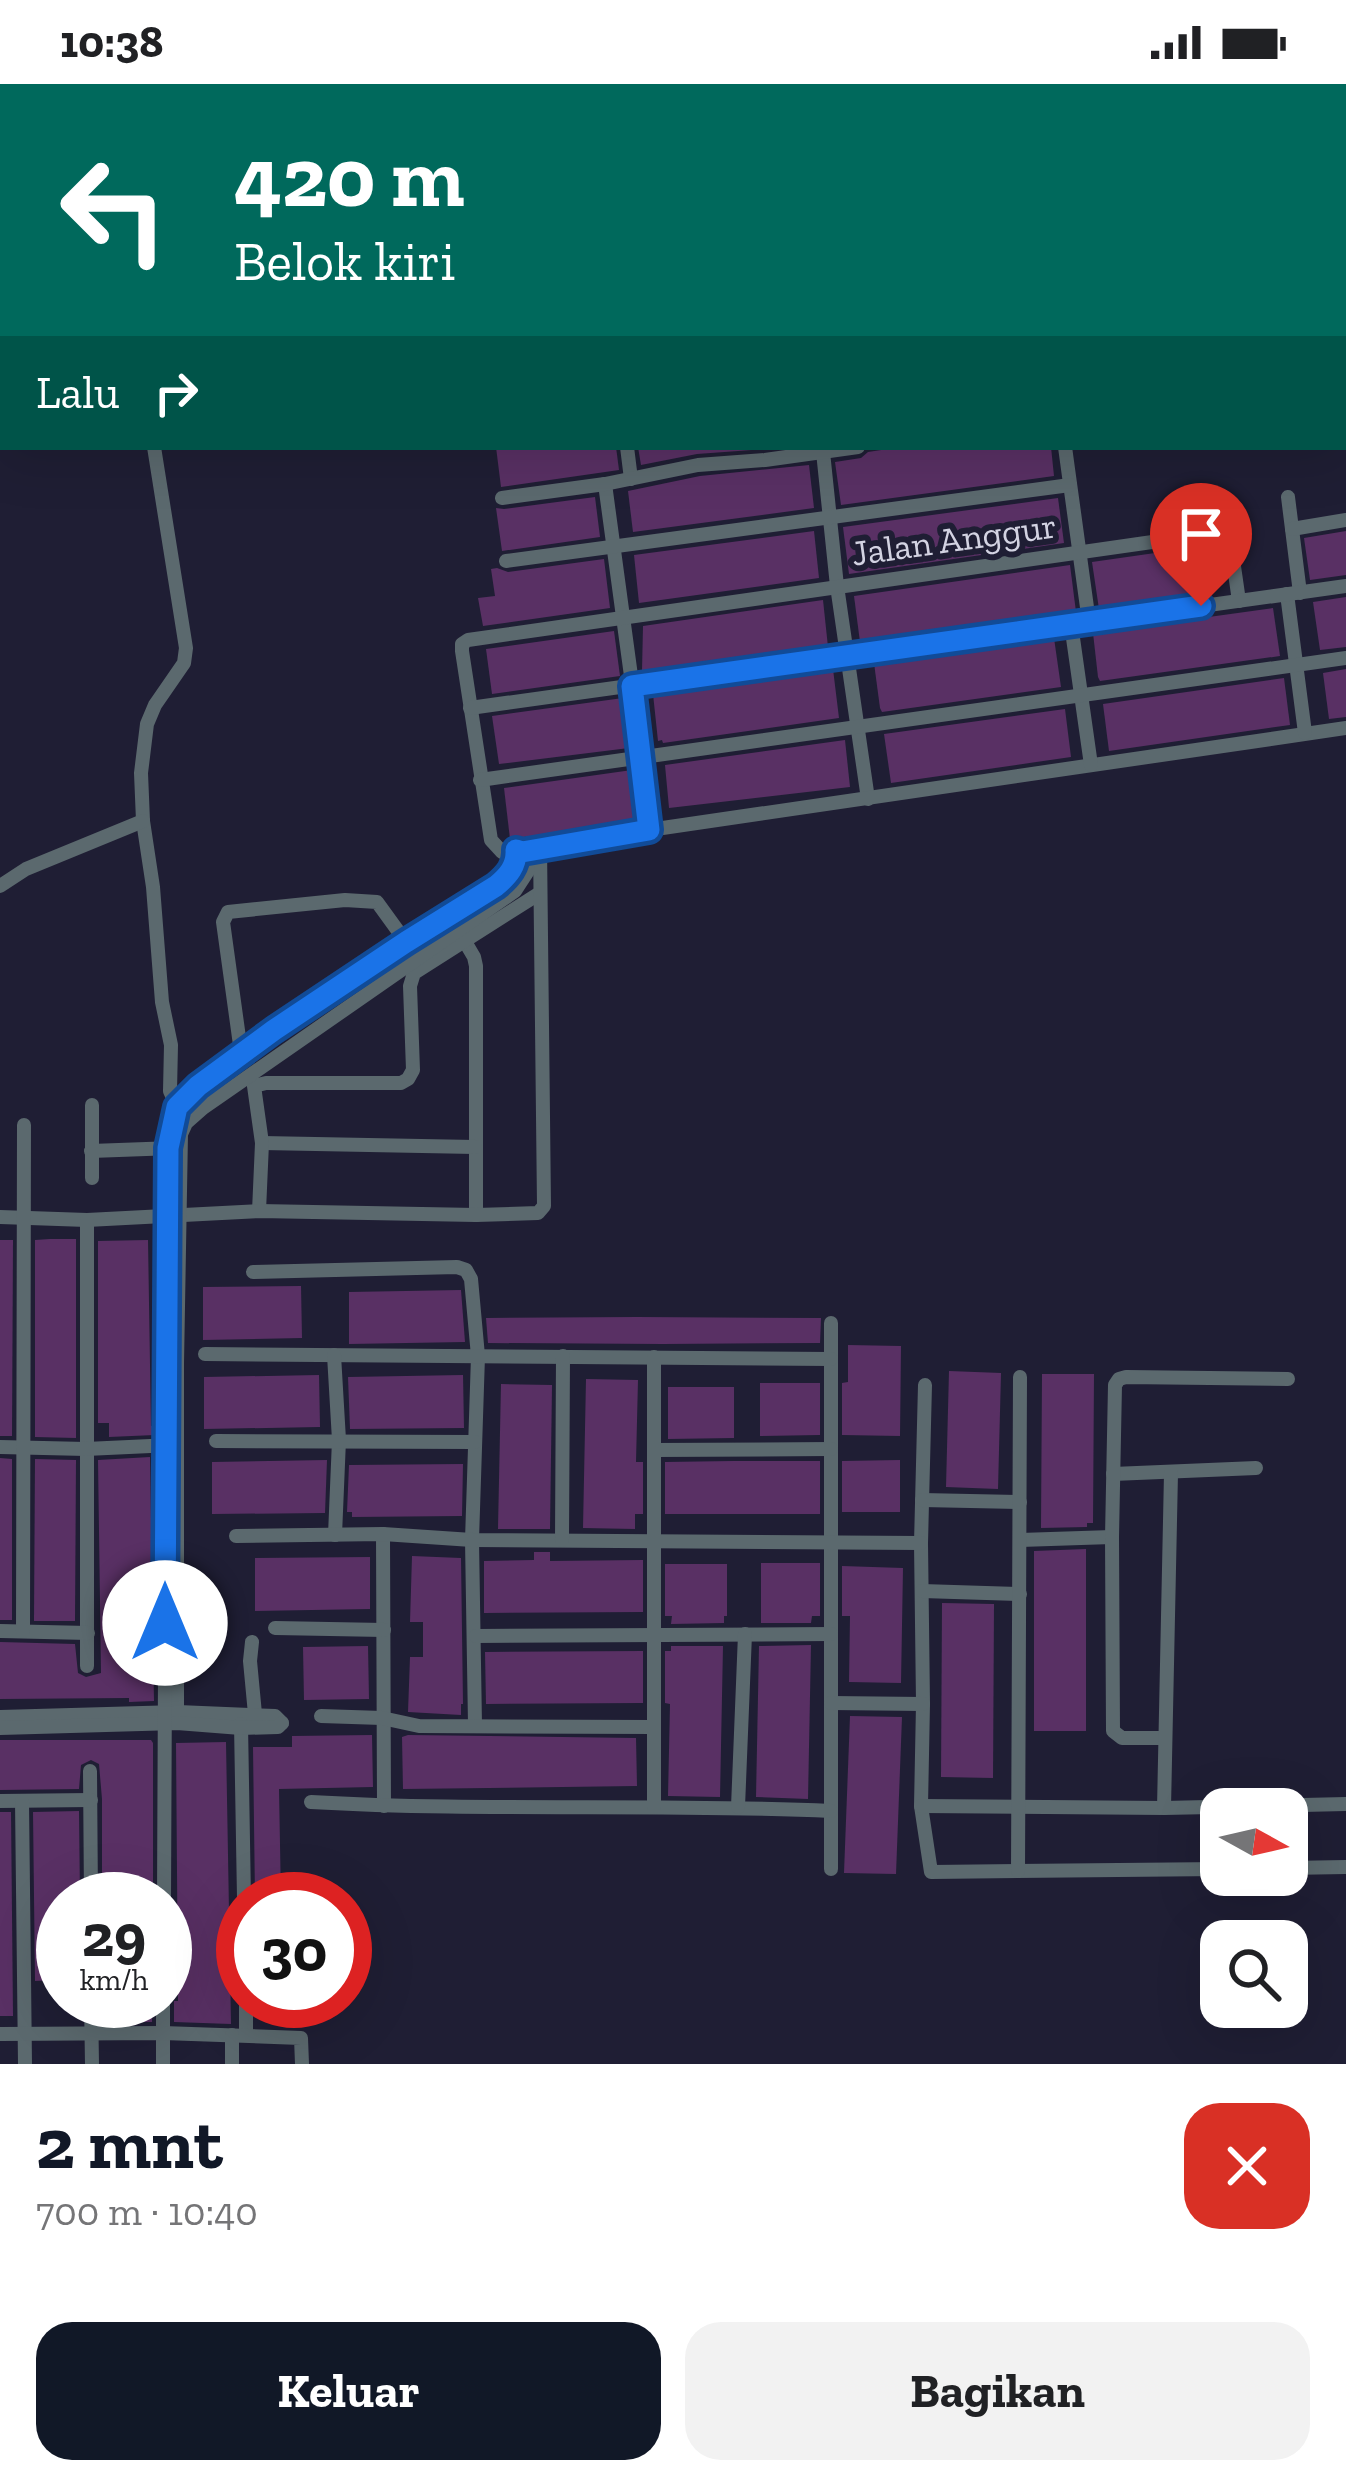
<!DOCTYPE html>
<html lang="id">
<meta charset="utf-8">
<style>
body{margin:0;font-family:"Zilla Slab",serif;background:#f2f2f2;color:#202124;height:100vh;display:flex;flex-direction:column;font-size:45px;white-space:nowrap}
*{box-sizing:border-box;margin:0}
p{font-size:39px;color:#757577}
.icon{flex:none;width:66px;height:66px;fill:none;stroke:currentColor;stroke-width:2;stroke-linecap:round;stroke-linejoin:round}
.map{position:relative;height:1980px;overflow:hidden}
.details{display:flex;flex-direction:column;background:#fff;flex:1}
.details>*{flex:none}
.banner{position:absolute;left:0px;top:0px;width:1347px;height:366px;box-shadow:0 12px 48px #0002;background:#00695c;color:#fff;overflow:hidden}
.needle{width:78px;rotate:98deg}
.controls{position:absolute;left:1200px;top:1704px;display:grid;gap:24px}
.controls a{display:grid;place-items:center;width:108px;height:108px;border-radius:24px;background:#fff;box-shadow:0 12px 48px #0002;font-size:60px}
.speed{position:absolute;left:36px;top:1788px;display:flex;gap:24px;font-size:60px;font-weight:700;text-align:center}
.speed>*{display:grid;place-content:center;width:156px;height:156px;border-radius:50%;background:#fff;box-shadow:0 12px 48px #0002;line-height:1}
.speed small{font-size:30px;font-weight:400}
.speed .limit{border:18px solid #d22;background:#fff;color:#111}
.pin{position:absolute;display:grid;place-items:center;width:102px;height:102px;color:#fff;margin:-123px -51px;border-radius:50% 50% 50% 0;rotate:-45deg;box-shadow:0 0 12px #0007}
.pin .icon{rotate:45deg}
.me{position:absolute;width:132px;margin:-66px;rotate:0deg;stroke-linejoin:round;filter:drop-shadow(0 0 9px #0008)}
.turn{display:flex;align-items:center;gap:42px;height:252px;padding:0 36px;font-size:54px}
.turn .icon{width:156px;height:156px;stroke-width:2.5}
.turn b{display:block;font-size:84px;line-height:102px}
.then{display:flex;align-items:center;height:114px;padding:0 36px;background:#0003;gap:24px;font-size:45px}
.round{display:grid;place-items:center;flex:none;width:126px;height:126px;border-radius:36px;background:#f2f2f2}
.summary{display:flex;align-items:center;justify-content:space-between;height:204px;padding:0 36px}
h1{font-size:72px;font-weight:700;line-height:90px;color:#111827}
.cta{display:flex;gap:24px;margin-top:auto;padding:24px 36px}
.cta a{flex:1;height:138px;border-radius:36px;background:#111827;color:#fff;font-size:48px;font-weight:700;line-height:138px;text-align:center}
.cta a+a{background:#f2f2f2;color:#202124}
.status{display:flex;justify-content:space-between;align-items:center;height:84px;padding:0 60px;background:#fff;direction:ltr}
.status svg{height:33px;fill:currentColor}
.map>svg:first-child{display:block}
.building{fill:#593064}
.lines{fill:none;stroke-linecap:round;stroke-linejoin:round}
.street{stroke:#5b696e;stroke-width:14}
.route-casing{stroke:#114b97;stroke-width:30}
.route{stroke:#1a73e8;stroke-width:21}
.labels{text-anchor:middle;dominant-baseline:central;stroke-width:12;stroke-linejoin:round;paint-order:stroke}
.street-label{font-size:36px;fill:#d3d3e2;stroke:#1f1e34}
</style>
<div class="status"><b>10:38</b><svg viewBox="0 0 49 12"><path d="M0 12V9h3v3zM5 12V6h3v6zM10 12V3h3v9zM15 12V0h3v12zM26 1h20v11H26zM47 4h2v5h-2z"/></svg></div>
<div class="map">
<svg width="1346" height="1980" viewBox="0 0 1346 1980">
<rect width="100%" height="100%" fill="#1f1e34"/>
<!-- building -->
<g class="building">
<path d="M496 363H616L619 386 501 403Z"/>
<path d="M638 363H752V366L697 370 641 381Z"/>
<path d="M901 363H1051L1054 392 841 421 835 378 861 374 868 368Z"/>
<path d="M809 381 814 424 633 448 628 407 700 392Z"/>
<path d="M595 413 600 453 502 467 496 424 504 425Z"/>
<path d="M1058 414 1064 459 849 490 843 443Z"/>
<path d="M814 447 819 494 639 519 634 471Z"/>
<path d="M1346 447V491L1310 496 1304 454Z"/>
<path d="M1204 462 1210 510 1099 525 1092 478Z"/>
<path d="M604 475 610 524 483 542 478 514 495 512 491 485 497 484 508 488Z"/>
<path d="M1070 481 1076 528 860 558 854 512Z"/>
<path d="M1346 513V563L1320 566 1313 518Z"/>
<path d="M823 516 828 563 642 587 643 542Z"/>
<path d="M1273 524 1280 572 1100 597 1098 593 1093 549Z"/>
<path d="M614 547 620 592 492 610 486 565Z"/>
<path d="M1054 554 1061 603 882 628 880 624 874 579Z"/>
<path d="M833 585 839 634 663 659 662 656 658 657 653 610Z"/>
<path d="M1346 585V633L1329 635 1323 589Z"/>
<path d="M1284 594 1290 641 1109 667 1103 620Z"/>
<path d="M623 614 629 664 499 680 492 632Z"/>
<path d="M1065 625 1071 673 891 699 884 650Z"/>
<path d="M845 656 850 703 669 724 665 681Z"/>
<path d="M632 686 637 737 510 755 504 704Z"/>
<path d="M50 1155H76V1354L35 1353V1156Z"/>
<path d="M0 1156H13L12 1352H0Z"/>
<path d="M148 1156 151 1342H155V1351L109 1353V1339H98V1157Z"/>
<path d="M301 1202 302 1254 203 1256V1203Z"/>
<path d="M461 1206 465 1258 349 1260V1208Z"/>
<path d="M486 1234 637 1233 821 1234 820 1259 663 1260 488 1259Z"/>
<path d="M848 1261 901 1262 900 1352 842 1351V1299L848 1298Z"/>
<path d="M949 1287 1001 1289 998 1405 946 1403Z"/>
<path d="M1042 1290H1094L1093 1439H1087V1443L1041 1444Z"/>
<path d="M319 1291 320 1343 204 1345V1293Z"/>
<path d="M463 1291 464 1344 350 1345 348 1293Z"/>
<path d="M586 1295 638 1296 636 1378H643V1430H635V1445L583 1444Z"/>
<path d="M760 1299H820V1351L760 1352Z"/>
<path d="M501 1300 552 1301 550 1445H498Z"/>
<path d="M668 1303H734V1354L668 1355Z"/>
<path d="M150 1373 154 1617 129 1618V1614L0 1615V1558L75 1560 78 1589 86 1593 101 1589 98 1376Z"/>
<path d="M0 1374 12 1375V1536H0Z"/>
<path d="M35 1375 76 1376 75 1537H34Z"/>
<path d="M327 1376 325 1429 212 1430V1378Z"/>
<path d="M900 1376V1428H842V1377Z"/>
<path d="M733 1377H820V1430H665V1378Z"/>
<path d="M463 1380 462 1432 352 1433V1428H347L349 1381Z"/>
<path d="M1086 1465V1647H1034V1467Z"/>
<path d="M534 1468H550V1477L643 1476V1528L484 1529V1477L534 1476Z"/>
<path d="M412 1472 461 1474 463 1620H461V1631L408 1628 410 1573H423V1538H410Z"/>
<path d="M370 1473V1525L255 1527V1474Z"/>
<path d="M761 1479H820V1532H812L811 1539H761Z"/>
<path d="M665 1480H727V1532H724V1539L671 1540 672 1532H665Z"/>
<path d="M842 1482 903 1484 901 1599 849 1598 850 1532H842Z"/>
<path d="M942 1519 994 1520 993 1694 941 1693Z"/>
<path d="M811 1561 808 1715 756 1713 759 1562Z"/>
<path d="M368 1562 369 1615 304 1616 303 1563Z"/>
<path d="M671 1562H723L720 1713 668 1712 670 1620 665 1619V1567H671Z"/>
<path d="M643 1567V1619L486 1620 485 1568Z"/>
<path d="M850 1632 902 1633 896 1790 844 1789Z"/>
<path d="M372 1651 373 1703 279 1705 281 1815H255L253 1663H292V1652Z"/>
<path d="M408 1651 636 1654 637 1702 403 1705 402 1653Z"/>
<path d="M0 1656H151L153 1659V1815H102V1715L99 1680 91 1676 81 1681 79 1705 0 1706Z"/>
<path d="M226 1658 231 1940 174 1938V1917H178L176 1659Z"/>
<path d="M79 1727 80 1815H63V1896L35 1897 33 1728Z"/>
<path d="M0 1728H11L13 1932H0Z"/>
<rect x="103" y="1917" width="49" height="21"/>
</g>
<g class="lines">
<!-- street -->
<g class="street">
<path d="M345 0 347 3"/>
<path d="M855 0 856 3"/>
<path d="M46 3 49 0"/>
<path d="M821 3 832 0"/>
<path d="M1279 3 1281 0"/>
<path d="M0 33 3 30"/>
<path d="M0 197 3 201"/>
<path d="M154 363 186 564 184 579 155 621 147 640 141 689 143 737 153 803 162 918 171 961 170 1007 180 1029"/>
<path d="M627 363 631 395"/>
<path d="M1065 363 1089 538"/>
<path d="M823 368 837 502 868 715"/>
<path d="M605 400 642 673 649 746"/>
<path d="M1224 413 1239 517"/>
<path d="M1288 413 1300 509"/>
<path d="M502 414 605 400 698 381 765 376 858 363"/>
<path d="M1292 445 1346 436"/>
<path d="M1229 447 468 556 462 560V567L491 756 502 768H522L649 746 1346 644"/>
<path d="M506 477 1070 401"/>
<path d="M1287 510 1305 649"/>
<path d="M1071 540 1091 681"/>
<path d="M470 624 1346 502"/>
<path d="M480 696 1346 574"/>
<path d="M0 802 26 785 143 737"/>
<path d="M464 856 474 873 476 882V1131"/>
<path d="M241 968 223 838 228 828 345 816 377 818 406 858 412 880 419 885"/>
<path d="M262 1059 475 1063"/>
<path d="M91 1067 174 1064"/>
<path d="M92 1094V1021"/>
<path d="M259 1127 262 1059 254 1002 266 999H401L408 995 413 986 410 902 414 889 540 809"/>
<path d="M0 1133 87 1136 259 1127 476 1131 538 1129 544 1122 540 762"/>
<path d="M87 1136V1582"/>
<path d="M253 1188 457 1183 466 1186 471 1195 478 1272 472 1456 475 1641"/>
<path d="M831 1239V1785"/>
<path d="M205 1270 831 1275"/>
<path d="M334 1271 339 1356 335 1451"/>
<path d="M925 1301 921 1459 923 1620 921 1722 931 1788 1221 1785"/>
<path d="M216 1357 475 1358"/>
<path d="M0 1363 86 1365 172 1361"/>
<path d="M654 1366 831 1365"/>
<path d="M1113 1390 1256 1384"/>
<path d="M922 1416 1020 1418"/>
<path d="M383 1450 384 1722"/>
<path d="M236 1452 383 1450 472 1456 921 1459"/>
<path d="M562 1456 563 1272"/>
<path d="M1020 1456 1112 1453"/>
<path d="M922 1507 1020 1510"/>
<path d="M275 1544 384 1546"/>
<path d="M0 1547 88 1549"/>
<path d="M23 1547 24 1041"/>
<path d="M476 1552 831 1550"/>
<path d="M252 1558 250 1577 255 1630"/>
<path d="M831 1619 923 1620"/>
<path d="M321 1632 382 1634 419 1642 654 1643"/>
<path d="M0 1633 178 1628 275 1632 282 1639"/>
<path d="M177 1639V1280L181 1050 186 1039 203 1024 515 807 528 787 527 767"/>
<path d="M241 1640 244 1815"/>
<path d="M0 1644 177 1639 241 1644 278 1643 282 1639"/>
<path d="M1165 1654H1122L1113 1647 1112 1453 1115 1301 1119 1295 1126 1293 1288 1295"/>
<path d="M90 1687 91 1815"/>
<path d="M0 1717 91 1716"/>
<path d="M22 1717 25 1980"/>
<path d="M311 1718C484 1728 658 1719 831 1727"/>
<path d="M921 1722 1164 1724 1346 1720"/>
<path d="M654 1723V1273"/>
<path d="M738 1723 745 1550"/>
<path d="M1164 1724 1171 1389"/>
<path d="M1287 1784 1346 1783"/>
<path d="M1018 1787 1020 1293"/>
<path d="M164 1815 167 1131C167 1104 165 1044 179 1022 197 994 252 961 280 942 351 894 423 847 497 802 508 792 517 782 516 766"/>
<path d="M91 1917 92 1980"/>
<path d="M163 1917V1980"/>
<path d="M246 1917V1951"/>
<path d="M0 1950 163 1949 301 1954 302 1980"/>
<path d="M232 1951V1980"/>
</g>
</g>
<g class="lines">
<defs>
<path id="route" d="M165 1539 168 1064 177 1023 198 1002 274 946 406 858 496 802C508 792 517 782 516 766L522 768 649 746 632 602 1201 522"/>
</defs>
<!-- route casing -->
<use href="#route" class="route-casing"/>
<!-- route -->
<use href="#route" class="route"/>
</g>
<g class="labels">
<!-- street labels -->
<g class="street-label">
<text transform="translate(954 455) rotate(-8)">Jalan Anggur</text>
</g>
</g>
</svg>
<div class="controls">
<a><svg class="needle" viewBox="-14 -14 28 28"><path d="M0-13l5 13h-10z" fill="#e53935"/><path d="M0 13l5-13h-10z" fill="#757577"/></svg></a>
<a><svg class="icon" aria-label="search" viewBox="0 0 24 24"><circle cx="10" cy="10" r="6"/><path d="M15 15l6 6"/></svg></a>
</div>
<div class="speed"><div>29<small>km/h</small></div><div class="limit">30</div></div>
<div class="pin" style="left:1201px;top:522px;background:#d93025"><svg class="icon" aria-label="arrive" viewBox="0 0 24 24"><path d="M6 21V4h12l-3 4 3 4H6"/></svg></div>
<svg class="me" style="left:165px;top:1539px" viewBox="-20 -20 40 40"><circle r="19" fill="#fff"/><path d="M0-13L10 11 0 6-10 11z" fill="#1a73e8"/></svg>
<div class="banner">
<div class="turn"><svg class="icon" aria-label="left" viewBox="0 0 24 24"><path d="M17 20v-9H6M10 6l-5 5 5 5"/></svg><div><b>420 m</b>Belok kiri</div></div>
<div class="then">Lalu<svg class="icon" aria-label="right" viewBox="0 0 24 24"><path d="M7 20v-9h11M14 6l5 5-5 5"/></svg></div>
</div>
</div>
<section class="details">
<div class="summary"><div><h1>2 mnt</h1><p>700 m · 10:40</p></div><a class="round" style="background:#d93025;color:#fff"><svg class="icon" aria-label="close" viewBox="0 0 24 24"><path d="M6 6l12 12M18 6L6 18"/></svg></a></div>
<div class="cta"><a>Keluar</a><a>Bagikan</a></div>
</section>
